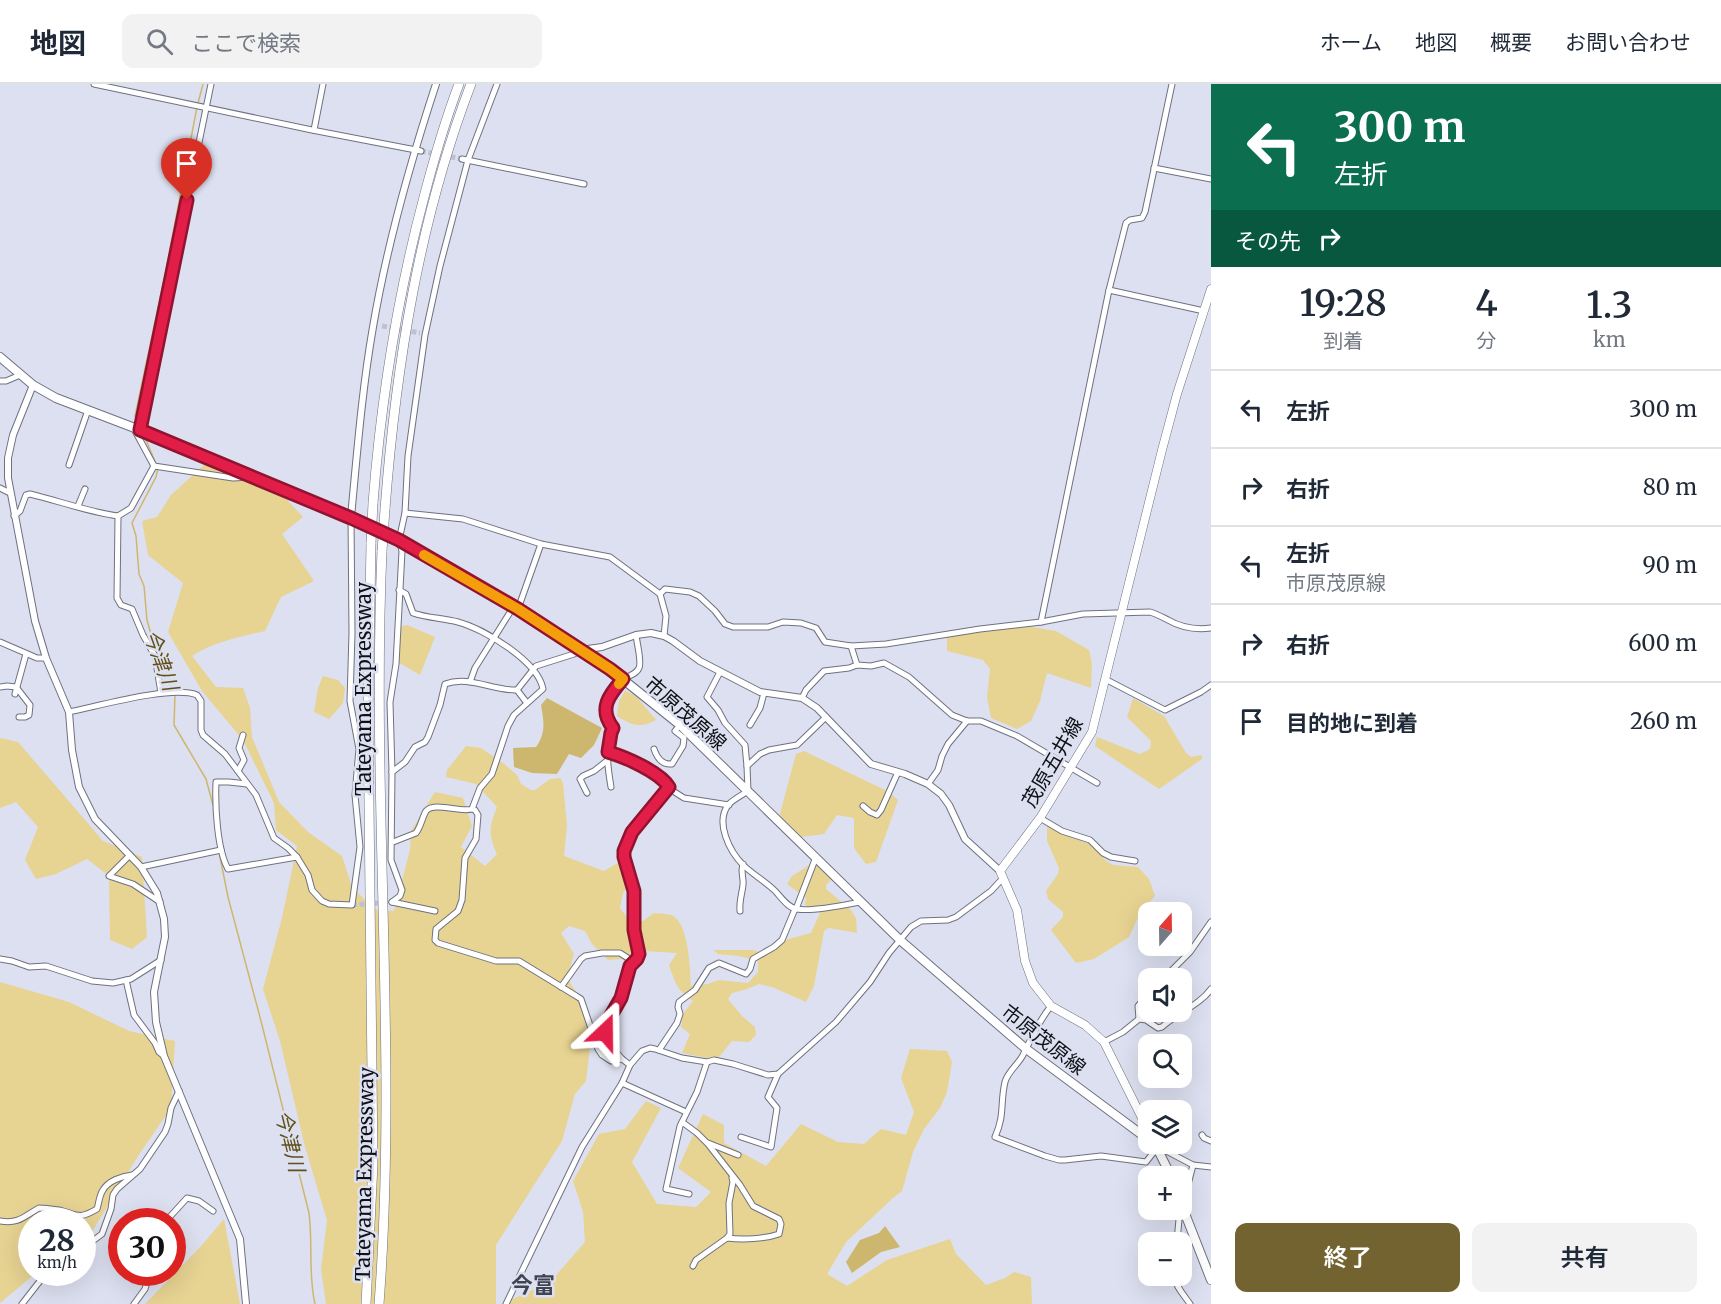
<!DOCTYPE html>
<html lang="ja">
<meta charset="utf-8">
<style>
body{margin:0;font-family:Merriweather,"Noto Sans JP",serif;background:#f2f2f3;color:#1f2937;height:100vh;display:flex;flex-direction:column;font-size:22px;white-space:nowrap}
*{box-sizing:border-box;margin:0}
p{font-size:20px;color:#747a83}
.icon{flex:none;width:33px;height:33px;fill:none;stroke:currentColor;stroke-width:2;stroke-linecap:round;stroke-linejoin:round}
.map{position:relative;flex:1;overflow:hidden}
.details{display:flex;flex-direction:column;background:#fff;width:510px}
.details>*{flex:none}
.hud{background:#0b6e4f;color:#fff;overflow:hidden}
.needle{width:39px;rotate:20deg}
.fabs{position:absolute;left:1138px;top:818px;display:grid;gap:12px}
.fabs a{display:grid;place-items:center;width:54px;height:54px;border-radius:12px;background:#fff;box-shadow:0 6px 24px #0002;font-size:30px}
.speed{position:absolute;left:18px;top:1124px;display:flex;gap:12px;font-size:30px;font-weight:700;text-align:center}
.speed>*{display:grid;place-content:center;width:78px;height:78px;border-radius:50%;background:#fff;box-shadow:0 6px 24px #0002;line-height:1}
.speed small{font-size:15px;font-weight:400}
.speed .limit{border:9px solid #d22;background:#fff;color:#111}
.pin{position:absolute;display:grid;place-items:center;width:51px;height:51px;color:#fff;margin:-62px -26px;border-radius:50% 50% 50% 0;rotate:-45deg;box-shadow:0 0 6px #0007}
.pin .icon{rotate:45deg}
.me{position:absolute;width:66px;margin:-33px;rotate:23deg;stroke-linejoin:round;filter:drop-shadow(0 0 4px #0008)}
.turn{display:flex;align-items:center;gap:21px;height:126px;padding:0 24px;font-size:27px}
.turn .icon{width:78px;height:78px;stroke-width:2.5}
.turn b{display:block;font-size:42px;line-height:51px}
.then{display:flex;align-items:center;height:57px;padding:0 24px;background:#0003;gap:12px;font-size:22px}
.eta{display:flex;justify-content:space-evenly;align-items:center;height:102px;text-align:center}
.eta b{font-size:36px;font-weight:600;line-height:42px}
.button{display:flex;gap:12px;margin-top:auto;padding:12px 24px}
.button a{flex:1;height:69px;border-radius:12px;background:#726330;color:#fff;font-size:24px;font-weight:600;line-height:69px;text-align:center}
.button a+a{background:#f2f2f3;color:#1f2937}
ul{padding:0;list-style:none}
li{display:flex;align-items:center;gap:18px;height:78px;padding:0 24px;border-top:2px solid #e0e1e3}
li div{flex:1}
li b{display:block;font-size:22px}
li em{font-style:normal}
header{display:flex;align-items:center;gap:36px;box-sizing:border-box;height:84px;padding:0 30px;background:#fff;border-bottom:2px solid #e0e1e3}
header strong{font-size:28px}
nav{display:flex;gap:33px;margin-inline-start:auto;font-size:21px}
.search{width:420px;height:54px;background:#f2f2f3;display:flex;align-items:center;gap:15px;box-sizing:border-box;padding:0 21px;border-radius:12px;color:#747a83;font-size:22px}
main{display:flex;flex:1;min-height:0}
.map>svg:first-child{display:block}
.green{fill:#e7d392}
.water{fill:#cdb76f}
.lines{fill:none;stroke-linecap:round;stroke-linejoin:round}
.stream{stroke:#cdb76f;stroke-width:1.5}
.minor-tunnel{stroke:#bec1cf;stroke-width:5;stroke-dasharray:5 2.5;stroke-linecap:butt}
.minor-casing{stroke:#6e7180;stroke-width:7}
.tertiary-casing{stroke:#6e7180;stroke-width:8}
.secondary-casing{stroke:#6e7180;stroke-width:9}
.primary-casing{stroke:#6e7180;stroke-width:10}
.motorway-casing{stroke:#6e7180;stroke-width:10}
.minor{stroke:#fff;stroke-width:5}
.tertiary{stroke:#fff;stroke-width:6}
.secondary{stroke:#fff;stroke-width:8}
.primary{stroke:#fff;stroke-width:8}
.motorway{stroke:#fff;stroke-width:9}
.motorway-bridge-casing{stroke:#6e7180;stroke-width:10;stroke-linecap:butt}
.motorway-bridge{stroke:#fff;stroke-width:9}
.route-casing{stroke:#92132f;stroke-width:15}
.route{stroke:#e11d48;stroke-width:10}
.slow{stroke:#f59e0b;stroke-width:10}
.labels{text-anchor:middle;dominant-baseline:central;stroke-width:5;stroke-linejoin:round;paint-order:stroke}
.street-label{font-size:20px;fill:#101116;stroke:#dde0f0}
.water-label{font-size:21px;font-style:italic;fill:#60511a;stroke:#dde0f0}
.quarter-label{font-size:22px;font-weight:bold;fill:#414451;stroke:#dde0f0}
</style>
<header>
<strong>地図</strong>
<div class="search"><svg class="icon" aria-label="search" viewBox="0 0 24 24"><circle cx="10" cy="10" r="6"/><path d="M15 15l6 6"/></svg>ここで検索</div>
<nav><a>ホーム</a><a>地図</a><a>概要</a><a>お問い合わせ</a></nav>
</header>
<main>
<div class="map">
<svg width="1211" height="1220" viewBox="0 0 1211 1220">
<rect width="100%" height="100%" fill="#dde0f0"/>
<!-- green -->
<g class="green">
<path d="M204 381 276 404 303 433 282 450 314 497 281 513 265 547C239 553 214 558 192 572L216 603 243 604 250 624 252 653 279 718 308 748 342 772 352 803 374 825 394 827 410 766 411 747 435 708 463 714 472 742 461 763 485 782 497 770C488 750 489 743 497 723L476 700 446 693 447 686 466 662 481 664 503 679 517 691 521 700 531 706H535L550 695 560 694 563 699 567 742 564 772 604 787 621 777 628 802 623 809 620 824 630 837H643L654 829C659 830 668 829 673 832 689 841 690 885 691 902L708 900 719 896 748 899 758 888V877L739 872 718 870 713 866H752L769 870 785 856 811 849 820 829 805 821 806 814 787 800 792 792 811 780 819 782 833 794 826 801V805L851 826 856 834 857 849 829 844 824 847 814 902 806 918 772 903 759 900 747 905 732 909 728 915 742 932 755 943 756 951 749 958 732 957 719 973 707 974 682 969 690 950 681 943 683 930 693 917C675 904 676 900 669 881L677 869 644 867 629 879 621 875 608 876 592 860 585 847 569 842 561 849 574 870 567 894 581 915 585 934 590 964 586 997 575 1010 562 1057 496 1161V1220H326L321 1185 327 1136 305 1063 280 957 263 905 282 834 297 762 276 746 274 719 243 656 202 607 168 548 183 499 148 471 142 437 157 433 171 411Z"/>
<path d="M407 541 435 553 420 591 393 575 399 543Z"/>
<path d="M1026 542 1056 547 1089 566 1092 580 1091 604 1047 589 1040 617 1031 637 1017 645 991 634 987 613 990 585 983 576 947 567V552L995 543Z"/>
<path d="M323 592 338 596 345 604 343 619 329 635 314 628 318 604Z"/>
<path d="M625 607 635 611 656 636C640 645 631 641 617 632L619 617Z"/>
<path d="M1133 614 1164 632 1186 669 1191 673 1202 671V675L1159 705 1095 662 1097 653 1140 670 1150 665 1151 657 1127 633Z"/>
<path d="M0 654 18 658 103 757 142 773 147 853 132 865 110 856 109 792 87 775 56 790 36 795 25 776 38 743 16 718 0 724Z"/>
<path d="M804 667 889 708 898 716 876 778 866 780 854 764V734L837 731 824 750 801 753 777 741 796 670Z"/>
<path d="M1047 741 1063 750 1090 760 1105 776 1113 781 1138 783 1149 795 1155 812 1141 827 1129 853 1094 875 1076 879 1051 846 1063 833V828L1048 815 1046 807 1058 790 1059 784 1047 757Z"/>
<path d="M0 898 69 918 129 947 175 957 171 1024 138 1072 93 1146 83 1154 82 1137H32V1188H37L0 1219Z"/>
<path d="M910 965 947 967 952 978 947 1008 940 1024 924 1045 913 1068 902 1107 893 1114 846 1158 827 1190 847 1202 887 1176 950 1155 956 1170 986 1201 1005 1194 1014 1188 1031 1193 1032 1220H502L551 1197 585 1158 583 1128 573 1097 599 1050 625 1045 646 1017 661 1024 632 1078 657 1120 696 1123 711 1108 678 1084 703 1030 724 1041V1059L766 1082 801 1040 838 1058 864 1060 881 1045 906 1051 914 1028 901 994Z"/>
<path d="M224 1135 240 1220H145L202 1161Z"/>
</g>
<!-- water -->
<g class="water">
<path d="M547 614 602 644 594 661 581 674 569 670 557 690 532 689 514 683 513 664 536 663C546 649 544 638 541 621Z"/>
<path d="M885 1142 900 1163 881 1168 852 1189 846 1178 860 1156 879 1149Z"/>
</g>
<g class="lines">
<!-- stream -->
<g class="stream">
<path d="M198 19 203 0"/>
<path d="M138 339 135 332 165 191 197 23"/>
<path d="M144 351 156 380"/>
<path d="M156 568 147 536 144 502 139 490 136 452 132 439 156 393 158 384"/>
<path d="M159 582 161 588 173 606"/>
<path d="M175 610 174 641 206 695 213 721"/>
<path d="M219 768 228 813 261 937 309 1129C313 1159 308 1191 315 1220"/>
</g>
<!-- minor-tunnel -->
<g class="minor-tunnel">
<path d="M421 67 462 75"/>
<path d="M382 242 420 249"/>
<path d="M352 821 392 818"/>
</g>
<defs>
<g id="minor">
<path d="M94 0 312 46 421 67"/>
<path d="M314 46 323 0"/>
<path d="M462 75 584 100"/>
<path d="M1154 84 1211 95"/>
<path d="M1109 206 1204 227"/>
<path d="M0 297H6L20 291"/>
<path d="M140 346 211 0"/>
<path d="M69 381 88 326"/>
<path d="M154 382 233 394 250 393"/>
<path d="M0 404 10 409"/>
<path d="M78 422 85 405"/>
<path d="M405 429 463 435 541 460 610 473 660 510 666 532 664 552"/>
<path d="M14 432 20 427 26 411 30 410C59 417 89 428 118 432L131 424 154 382 133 343"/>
<path d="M118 432 117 514 121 521 132 525 143 551 155 572 161 609"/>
<path d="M660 510 665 505 690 508 699 512 715 527 725 540 733 543H768L783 538 801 539 816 544 825 558 851 562 886 560 980 545 1041 538 1083 530 1150 528C1157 530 1162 533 1168 536 1182 544 1195 546 1211 544"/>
<path d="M518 525 541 460"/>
<path d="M1041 538 1109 206 1126 139 1130 136 1142 134 1145 128 1172 0"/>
<path d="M0 558 37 574H46"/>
<path d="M851 562 857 581"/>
<path d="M720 588 707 613 718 626 725 639 745 661 747 682"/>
<path d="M1105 595 1165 626 1201 608 1211 601"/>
<path d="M470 598 475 584 514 522"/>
<path d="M0 603 7 602 16 603 30 621 29 631 25 633H19"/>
<path d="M517 606 527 619"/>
<path d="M15 610 26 570"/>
<path d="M802 614 806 606 824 587 849 584 857 581 871 582 884 579 909 593 952 631 967 637H981L1017 652 1097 699"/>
<path d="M69 628C99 622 171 601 197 611L201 617V646L203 651 225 670 256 711 274 754 288 764 297 773 308 791 312 806 322 817 329 820 352 821 360 763 355 711 359 665 350 617 352 549 351 433"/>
<path d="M826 633 797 661 769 666 760 670 747 682 748 707C742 711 734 715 729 720 714 738 730 768 744 782 753 790 764 797 773 805 780 811 787 824 797 825 813 828 844 821 860 818"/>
<path d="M750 641 760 624 764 609"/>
<path d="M654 665C657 674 662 681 672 680L683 662 684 654 675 647 680 641"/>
<path d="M608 668 626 674 663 694 673 707 684 714 729 721"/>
<path d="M238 687 244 676 239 664 243 651"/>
<path d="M392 688 405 678 415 663 425 658 428 653 440 621 445 600C469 591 493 607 517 606L536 582 574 570 581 566"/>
<path d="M247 700 229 698H216C215 722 217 765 228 785L297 773"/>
<path d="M928 700 938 686 942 672 948 660 967 637"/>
<path d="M611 703C608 685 604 662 613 644 600 628 607 606 624 595 629 591 636 591 639 584 642 578 637 560 636 551"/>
<path d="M587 709 580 695 583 692 594 687 608 676"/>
<path d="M863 722 870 728 877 731 881 726 898 688"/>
<path d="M472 725 475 726 478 731 476 755 465 774 462 816 458 827 436 845 435 856 438 859 496 877H519L573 910 581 915 598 965 602 971 611 977 622 975"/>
<path d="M1040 734 1062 747 1090 756 1103 769 1111 773 1135 777"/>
<path d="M393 758 416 749C421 742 422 734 426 727 434 717 460 729 472 725L480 704 492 690 508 642 514 631 543 605C538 577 484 545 458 538 443 534 427 534 413 529L406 510 399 506"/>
<path d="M130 771 109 792 133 800 160 818"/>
<path d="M141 783 221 766"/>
<path d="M392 818 400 812 402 806 391 776 392 688 390 618 396 580 402 467 399 456 405 429 408 372 425 251 440 182 468 76 497 0"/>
<path d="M392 818 435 827"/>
<path d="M796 825 816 773"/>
<path d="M740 827C739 817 742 810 743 801 744 792 740 790 743 780"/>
<path d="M0 875 12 877 29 883 46 882 92 897 113 899 131 895 161 876"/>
<path d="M1164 894 1190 868 1211 838"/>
<path d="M126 896 134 931 155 959 159 968 164 972"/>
<path d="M561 903 581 875 585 872 602 869H620L634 878"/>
<path d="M1051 922C1038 938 1032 953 1023 971 1018 981 1008 987 1005 998 1000 1019 1005 1031 995 1053L1045 1072 1059 1076H1065L1101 1072 1146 1078 1153 1069 1158 1066"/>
<path d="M1139 935 1138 922 1149 909"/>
<path d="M1104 958 1123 948 1139 935 1146 936 1158 944 1162 943C1177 929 1200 921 1211 905"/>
<path d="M659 966 677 939 680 930 678 923 679 918 695 906 709 884 719 879 746 890 750 885 753 875 774 863 782 856 795 825"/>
<path d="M630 981 622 975 616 968 605 948V942L621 914 630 882 637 875 639 870 634 846V807L624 773V767L632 748 669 703"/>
<path d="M622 999 686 1028"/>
<path d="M682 1038 697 1049 708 1060 740 1101 753 1122 779 1135 781 1140 779 1150C765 1155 742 1156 727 1154L696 1176 693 1182"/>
<path d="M1202 1051 1204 1054 1211 1057"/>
<path d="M741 1053 771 1063 777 1024 768 1013 778 990"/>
<path d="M708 1059 738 1071"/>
<path d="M1155 1061 1193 1081 1211 1083"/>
<path d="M689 1110 666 1105 680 1042 697 1008 707 978"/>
<path d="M0 1137C19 1140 23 1133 39 1124 45 1124 52 1125 59 1126 78 1131 78 1136 97 1125 99 1119 99 1112 103 1106 108 1097 122 1092 132 1091"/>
<path d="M166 1137 187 1114 199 1117 213 1127"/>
<path d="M727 1154 730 1150 729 1119 733 1098 732 1094"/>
<path d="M1177 1158 1179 1135 1193 1081"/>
<path d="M82 1165 102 1150 111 1125 113 1111 117 1105 140 1085 165 1048 168 1040 171 1024 179 1007"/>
<path d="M1174 1191C1175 1202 1184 1211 1190 1220"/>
<path d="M22 1220 47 1188"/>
<path d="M134 1220 145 1205 150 1188"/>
<path d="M506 1220 582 1063 622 999 630 981 642 967 650 964 655 965 682 974 707 978 714 976 733 980 768 991 778 990 836 938 870 898 889 869 911 843 921 837 948 836 956 833 991 807 1003 794"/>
</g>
<g id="tertiary">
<path d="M33 301 13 351 8 374V394L35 537 46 574 69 628 72 666 79 703 95 735 141 783 157 809 164 835 165 853 154 908 156 938 164 972 240 1155 246 1220"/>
<path d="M351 433C357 370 362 306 373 243 387 161 410 79 436 0"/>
<path d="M581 566 602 563 636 551 651 549 664 552 673 557 700 577 760 608 802 614 817 624 871 680 905 690 928 700 941 710 949 721 965 755 1000 787"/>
</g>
<path id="secondary" d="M1149 1048 1104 958 1085 941 1051 922 1033 899 1025 877 1017 826 1000 787 1040 734 1092 648 1162 366 1177 310 1211 205"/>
<g id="primary">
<path d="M0 273 33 301 56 314 140 346 252 393 351 433 399 456 518 525 610 585 680 641 900 856 1025 964 1149 1056"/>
<path d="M1152 1059 1158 1066 1171 1092"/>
<path d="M1182 1122 1211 1196"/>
</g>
<g id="motorway">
<path d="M373 419C381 316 397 214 424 113 434 75 445 37 459 0"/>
<path d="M385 425C396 281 419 136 471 0"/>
<path d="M366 1220 373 1080 368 630 371 459"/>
<path d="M379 1220C398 970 371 717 382 467"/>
</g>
</defs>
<!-- minor casing -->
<use href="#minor" class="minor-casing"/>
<!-- tertiary casing -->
<use href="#tertiary" class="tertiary-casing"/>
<!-- secondary casing -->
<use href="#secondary" class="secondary-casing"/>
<!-- primary casing -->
<use href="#primary" class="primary-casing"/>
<!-- motorway casing -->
<use href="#motorway" class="motorway-casing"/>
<!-- minor -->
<use href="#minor" class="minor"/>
<!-- tertiary -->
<use href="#tertiary" class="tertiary"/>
<!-- secondary -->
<use href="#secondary" class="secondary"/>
<!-- primary -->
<use href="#primary" class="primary"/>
<!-- motorway -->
<use href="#motorway" class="motorway"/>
<defs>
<g id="motorway-bridge">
<path d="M371 459 373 419"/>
<path d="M382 467 385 425"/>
</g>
</defs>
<!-- motorway-bridge casing -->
<use href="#motorway-bridge" class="motorway-bridge-casing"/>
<!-- motorway-bridge -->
<use href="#motorway-bridge" class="motorway-bridge"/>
</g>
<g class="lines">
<defs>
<path id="route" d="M187 116 140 346 351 434 399 456 518 525 610 585 623 595C609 611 598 625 613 644L611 649 608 668C625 673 660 688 669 703L632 748 624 767V773L634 807V846L639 870 637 875 630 882 621 914 605 942V948"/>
</defs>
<!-- route casing -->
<use href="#route" class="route-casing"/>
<!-- route -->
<use href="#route" class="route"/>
<!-- slow -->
<path class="slow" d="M424 471 518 525 610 585 623 595 619 600"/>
</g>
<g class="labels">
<!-- street labels -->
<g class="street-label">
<text transform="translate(363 605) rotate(-90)">Tateyama Expressway</text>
<text transform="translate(686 629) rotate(41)">市原茂原線</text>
<text transform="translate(1052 678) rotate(-60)">茂原五井線</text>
<text transform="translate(1044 955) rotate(38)">市原茂原線</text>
<text transform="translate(364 1090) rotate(-89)">Tateyama Expressway</text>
</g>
<!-- water labels -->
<g class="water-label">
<text transform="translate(161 576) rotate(70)">今津川</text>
<text transform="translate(290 1057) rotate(76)">今津川</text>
</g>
<!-- quarter labels -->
<g class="quarter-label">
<text x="533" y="1201">今富</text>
</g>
</g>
</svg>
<div class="fabs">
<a><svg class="needle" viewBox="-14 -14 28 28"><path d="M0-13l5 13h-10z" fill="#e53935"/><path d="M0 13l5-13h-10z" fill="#747a83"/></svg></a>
<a><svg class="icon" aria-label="sound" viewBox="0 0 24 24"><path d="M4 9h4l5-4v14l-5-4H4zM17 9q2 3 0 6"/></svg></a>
<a><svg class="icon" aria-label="search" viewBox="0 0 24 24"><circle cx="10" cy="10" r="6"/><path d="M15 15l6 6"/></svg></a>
<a><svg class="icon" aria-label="layers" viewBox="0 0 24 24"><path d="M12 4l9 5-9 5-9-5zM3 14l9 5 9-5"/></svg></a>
<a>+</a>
<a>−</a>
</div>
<div class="speed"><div>28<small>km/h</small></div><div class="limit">30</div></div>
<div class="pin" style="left:187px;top:116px;background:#d93025"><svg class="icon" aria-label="arrive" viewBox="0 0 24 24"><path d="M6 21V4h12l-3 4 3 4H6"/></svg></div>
<svg class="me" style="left:605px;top:948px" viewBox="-20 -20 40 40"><path d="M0-17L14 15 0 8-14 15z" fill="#e11d48" stroke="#fff" stroke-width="4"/></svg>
</div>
<section class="details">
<div class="hud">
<div class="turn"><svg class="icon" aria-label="left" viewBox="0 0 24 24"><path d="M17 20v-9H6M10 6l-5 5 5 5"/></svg><div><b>300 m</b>左折</div></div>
<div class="then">その先<svg class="icon" aria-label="right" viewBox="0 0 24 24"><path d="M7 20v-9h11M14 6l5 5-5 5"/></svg></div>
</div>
<div class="eta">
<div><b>19:28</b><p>到着</p></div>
<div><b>4</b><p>分</p></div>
<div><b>1.3</b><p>km</p></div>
</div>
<ul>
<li><svg class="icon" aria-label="left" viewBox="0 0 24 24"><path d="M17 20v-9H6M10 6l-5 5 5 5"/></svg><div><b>左折</b></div><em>300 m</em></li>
<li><svg class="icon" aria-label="right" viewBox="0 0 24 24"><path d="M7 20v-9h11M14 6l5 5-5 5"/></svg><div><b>右折</b></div><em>80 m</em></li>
<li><svg class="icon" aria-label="left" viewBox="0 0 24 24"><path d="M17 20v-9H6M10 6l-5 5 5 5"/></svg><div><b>左折</b><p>市原茂原線</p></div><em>90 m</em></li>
<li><svg class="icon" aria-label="right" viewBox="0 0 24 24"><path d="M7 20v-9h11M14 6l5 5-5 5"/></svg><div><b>右折</b></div><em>600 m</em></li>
<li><svg class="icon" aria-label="arrive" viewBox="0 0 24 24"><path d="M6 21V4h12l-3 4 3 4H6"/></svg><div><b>目的地に到着</b></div><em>260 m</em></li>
</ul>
<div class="button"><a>終了</a><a>共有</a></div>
</section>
</main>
